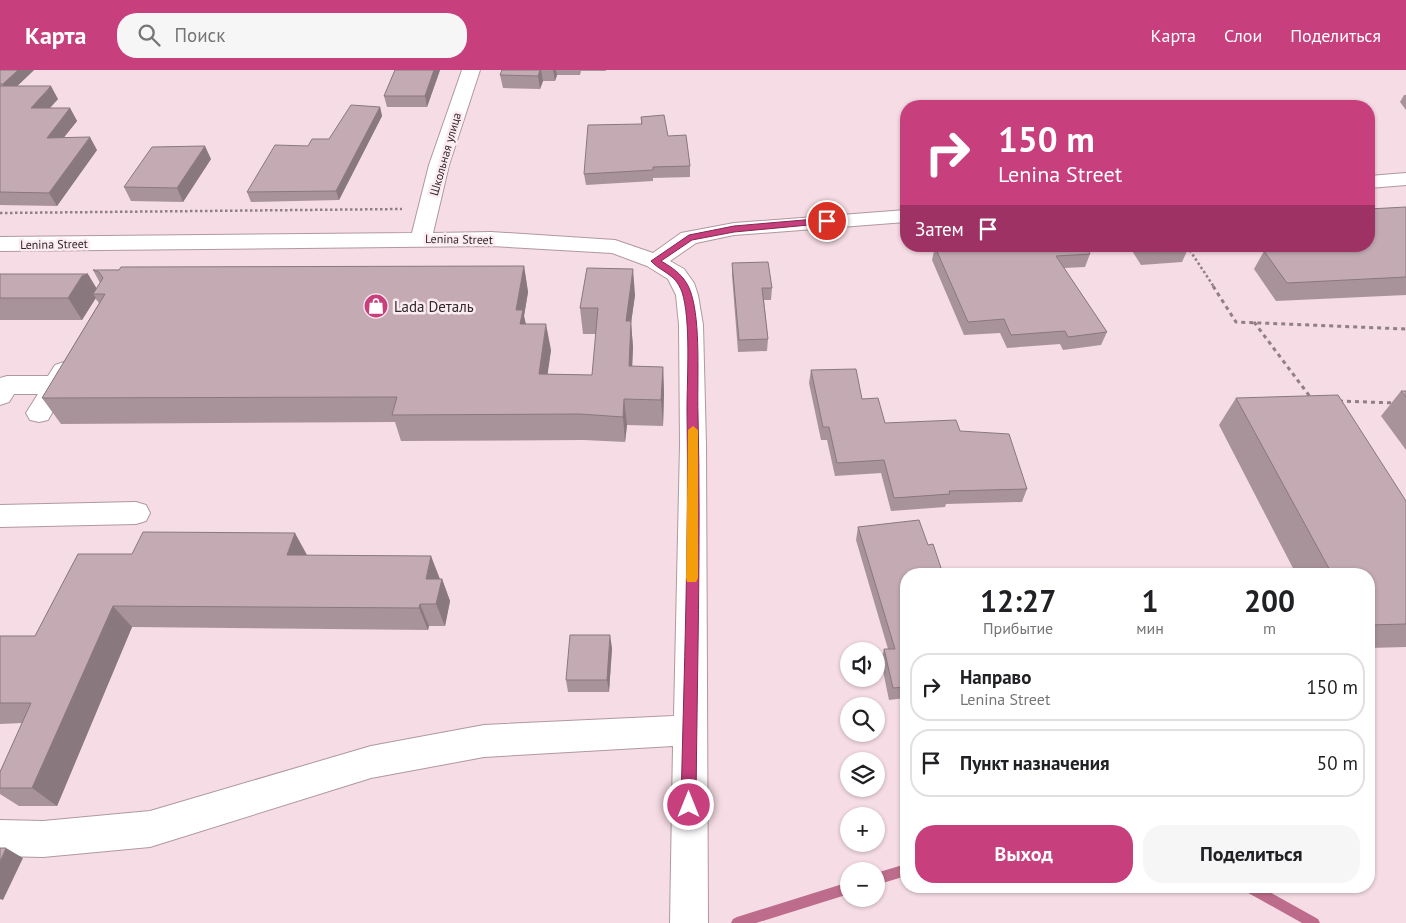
<!DOCTYPE html>
<html lang="ru">
<meta charset="utf-8">
<style>
body{margin:0;font-family:"PT Sans",sans-serif;background:#f6f6f6;color:#202124;height:100vh;display:flex;flex-direction:column;font-size:19px;white-space:nowrap}
*{box-sizing:border-box;margin:0}
p{font-size:16px;color:#757577}
.icon{flex:none;width:28px;height:28px;fill:none;stroke:currentColor;stroke-width:2;stroke-linecap:round;stroke-linejoin:round}
.map{position:relative;flex:1;overflow:hidden}
.panel{position:absolute;left:900px;top:498px;width:475px;height:325px;display:flex;flex-direction:column;background:#fff;border-radius:20px;box-shadow:0 1px 4px #0004}
.panel>*{flex:none}
.guide{position:absolute;left:900px;top:30px;width:475px;height:152px;border-radius:20px;box-shadow:0 1px 4px #0004;background:#c73f7d;color:#fff;overflow:hidden}
.buttons{position:absolute;left:840px;top:572px;display:grid;gap:10px}
.buttons a{display:grid;place-items:center;width:45px;height:45px;border-radius:50%;background:#fff;box-shadow:0 1px 4px #0004;font-size:25px}
.pin{position:absolute;display:grid;place-items:center;width:42px;height:42px;color:#fff;margin:-21px;border:2px solid #fff;border-radius:50%;box-shadow:0 1px 5px #0007}
.me{position:absolute;width:55px;margin:-28px;rotate:0deg;stroke-linejoin:round;filter:drop-shadow(0 0 4px #0008)}
.turn{display:flex;align-items:center;gap:18px;height:105px;padding:0 15px;font-size:22px}
.turn .icon{width:65px;height:65px;stroke-width:2.5}
.turn b{display:block;font-size:35px;line-height:42px}
.then{display:flex;align-items:center;height:48px;padding:0 15px;background:#0003;gap:10px;font-size:19px}
.eta{display:flex;justify-content:space-evenly;align-items:center;height:85px;text-align:center}
.eta b{font-size:30px;font-weight:700;line-height:35px}
.action{display:flex;gap:10px;margin-top:auto;padding:10px 15px}
.action a{flex:1;height:58px;border-radius:20px;background:#c73f7d;color:#fff;font-size:20px;font-weight:700;line-height:58px;text-align:center}
.action a+a{background:#f6f6f6;color:#202124}
ul{padding:0;list-style:none}
li{display:flex;align-items:center;gap:15px;height:68px;margin:0 10px 8px;padding:0 5px;border:2px solid #e0e0e0;border-radius:20px}
li div{flex:1}
li b{display:block;font-size:19px}
li em{font-style:normal}
header{display:flex;align-items:center;gap:30px;box-sizing:border-box;height:70px;padding:0 25px;background:#c73f7d;color:#fff}
header strong{font-size:24px}
nav{display:flex;gap:28px;margin-inline-start:auto;font-size:18px}
.search{width:350px;height:45px;background:#f6f6f6;display:flex;align-items:center;gap:12px;box-sizing:border-box;padding:0 18px;border-radius:20px;color:#757577;font-size:19px}
.map>svg:first-child{display:block}
.lines{fill:none;stroke-linecap:round;stroke-linejoin:round}
.stream{fill:#bd6d8b;fill-rule:evenodd}
.minor-casing{stroke:#b098a0;stroke-width:2}
.path-far1{stroke:#917f85;stroke-width:2.5;stroke-dasharray:2.5 2.5;stroke-linecap:butt}
.path{stroke:#917f85;stroke-width:3;stroke-dasharray:4 4;stroke-linecap:butt}
.minor{fill:#fff;fill-rule:evenodd}
.wall{fill:#a9939a}
.shaded-wall{fill:#89787d}
.building{fill:#c4abb3;stroke:#89787d}
.route{fill:#c73f7d;stroke:#812951}
.slow{fill:#f59e0b}
.labels{text-anchor:middle;dominant-baseline:central;stroke-width:5;stroke-linejoin:round;paint-order:stroke}
.far-street-label{font-size:12px;fill:#31282b;stroke:#fcecf1}
.poi-label{font-size:15px;fill:#31282b;stroke:#fcecf1;text-anchor:start}
</style>
<header>
<strong>Карта</strong>
<div class="search"><svg class="icon" aria-label="search" viewBox="0 0 24 24"><circle cx="10" cy="10" r="6"/><path d="M15 15l6 6"/></svg>Поиск</div>
<nav><a>Карта</a><a>Слои</a><a>Поделиться</a></nav>
</header>
<div class="map">
<svg width="1406" height="853" viewBox="0 0 1406 853">
<rect width="100%" height="100%" fill="#f6dce4"/>
<g class="lines">
<!-- stream -->
<g class="stream">
<path d="M906 794V806L876 815V803Z"/>
<path d="M849 812V824L756 853H731L733 849 737 847Z"/>
<path d="M1241 816H1259L1318 849 1320 853H1302L1243 820Z"/>
</g>
<defs>
<g id="minor">
<path d="M462 0H480L449 95 433 163 491 162 615 170 653 183 681 163 734 153 906 140V152L734 165 696 173 670 191 684 199 694 213 698 225 703 255 706 375 708 853H670L673 676 484 687 371 708 150 777 43 787 0 786V750L43 751 150 741 371 676 484 655 674 646 680 375 679 255 676 225 668 209 647 196 612 183 491 176 0 181V167L412 163 429 95Z"/>
<path d="M1406 103V115L1369 118V106Z"/>
<path d="M64 292 73 295 76 301 48 350 39 352 30 350 26 343 38 324H14L9 332 0 335V308L7 306H48L55 295Z"/>
<path d="M136 432 146 435 150 443 146 451 136 454 0 457V435Z"/>
</g>
</defs>
<!-- minor casing -->
<use href="#minor" class="minor-casing"/>
<!-- path-far1 -->
<g class="path-far1">
<path d="M0 143 402 139"/>
<path d="M1187 176 1214 217"/>
</g>
<!-- path -->
<g class="path">
<path d="M1213 216 1236 252 1406 259"/>
<path d="M1254 252 1311 328"/>
<path d="M1339 331 1395 333"/>
</g>
<!-- minor -->
<use href="#minor" class="minor"/>
</g>
<!-- wall -->
<g class="wall">
<path d="M0 0H34L17 16 58 29 50 38H70L77 51 64 67 97 80 57 136 0 135Z"/>
<path d="M395 0H440L427 37H387L384 26Z"/>
<path d="M502 0H606V1H581L580 5H557L555 11H543L540 19 503 18 500 5Z"/>
<path d="M1404 25H1406V40L1400 32Z"/>
<path d="M380 37 382 46 339 130 251 132 247 122 308 76 329 69Z"/>
<path d="M641 47 668 66 690 96V107L653 108V111L586 115 584 104 641 54Z"/>
<path d="M211 89 183 132 131 131 124 117Z"/>
<path d="M1406 137V225L1276 231 1254 199 1264 181 1320 178 1318 176H1369Z"/>
<path d="M1129 176H1189V177L1182 192 1141 195Z"/>
<path d="M935 177 1090 184 1085 197 1064 198 1107 262 1101 275 1063 280 1060 274 1007 278 1000 263 964 265 932 190Z"/>
<path d="M732 193 772 218 771 230H764L768 269 767 281 738 282 732 205Z"/>
<path d="M524 196 528 222 524 246 526 254 551 280 547 304 592 305 596 264H583L580 238 635 225 631 253 633 277 632 297H663L664 323 663 356 627 355 625 372 584 370 401 371 395 352 61 354 42 328 99 233 95 228 82 250H0V204L97 218 100 213 93 200Z"/>
<path d="M811 300 862 329 885 353 960 361 1027 419 1022 432 946 434 945 437 891 441 881 403 835 406 827 370H821L809 313Z"/>
<path d="M1401 321H1406V380L1381 346Z"/>
<path d="M1236 328 1406 431V577L1369 578V504H1296L1219 355Z"/>
<path d="M858 457 928 475 906 504V628L889 630 881 591 884 579H888L856 470Z"/>
<path d="M78 484 442 509 450 531 445 556H429L428 560 132 557 57 736H19L0 724V702L22 653 0 654V566H35Z"/>
<path d="M612 578 609 622H568L566 610Z"/>
</g>
<!-- shaded-wall -->
<g class="shaded-wall">
<path d="M18 0H34L9 24 3 14Z"/>
<path d="M434 0H440L427 37 425 26Z"/>
<path d="M540 0H541L543 11 540 19 538 6Z"/>
<path d="M553 0H556L557 5 555 11Z"/>
<path d="M51 16 58 29 38 51 31 38Z"/>
<path d="M380 37 382 46 339 130 336 121Z"/>
<path d="M70 38 77 51 54 80 47 68Z"/>
<path d="M90 67 97 80 57 136 49 123Z"/>
<path d="M205 76 211 89 183 132 177 118Z"/>
<path d="M524 196 528 222 524 246 528 266 526 280 516 240Z"/>
<path d="M633 199 635 225 631 253 633 277 631 322 626 251Z"/>
<path d="M88 204 100 224H93L96 228 82 250 68 228 82 206Z"/>
<path d="M546 254 551 280 544 330 539 304Z"/>
<path d="M663 297 664 323 663 356 661 330Z"/>
<path d="M624 329 627 355 625 372 623 347Z"/>
<path d="M295 463 307 485H287Z"/>
<path d="M431 486 440 509 434 531 426 509Z"/>
<path d="M442 509 450 531 445 556 436 534Z"/>
<path d="M420 534 429 556 428 560 419 538Z"/>
<path d="M113 536 132 557 57 736 32 718Z"/>
<path d="M610 565 612 578 609 622 607 610Z"/>
<path d="M6 778 23 788 3 830 0 829V792Z"/>
</g>
<!-- building -->
<g class="building">
<path d="M0 0H18L3 14H0Z"/>
<path d="M395 0H434L425 26H384Z"/>
<path d="M502 0H540L538 6 500 5Z"/>
<path d="M0 16H51L31 38H70L47 68 90 67 49 123 0 122Z"/>
<path d="M351 35 380 37 336 121 247 122 275 75 308 76 312 69H329Z"/>
<path d="M664 45 668 66 686 65 690 96 653 97V100L584 104 588 55 642 54 641 47Z"/>
<path d="M205 76 177 118 124 117 152 77Z"/>
<path d="M1406 137V207L1287 213 1264 181 1346 177 1345 176H1369V139Z"/>
<path d="M945 176H1086L1090 184 1056 186 1107 262 1068 267 1065 261 1011 265 1004 249 968 252 935 177Z"/>
<path d="M1145 176H1189V177L1147 180Z"/>
<path d="M768 192 772 218H762L768 269 739 270 732 193Z"/>
<path d="M524 196 516 240H523L520 254H546L539 304 592 305 598 238H580L587 198 633 199 626 251H631L629 296 663 297 661 330 624 329 623 347 580 344 392 345 397 327 42 328 105 224H93L103 208 99 202 93 200H119L121 197Z"/>
<path d="M0 204H88L82 206 68 228H0Z"/>
<path d="M856 299 862 329 878 328 885 353 956 350 960 361 1009 364 1027 419 949 421 950 424 894 428 884 390 837 393 829 357H823L811 300Z"/>
<path d="M1401 321H1406V327Z"/>
<path d="M1338 325 1406 431V554L1369 555V504H1332L1236 328Z"/>
<path d="M919 450 928 475 933 474 943 504H906V617L893 618 884 579H895L858 457Z"/>
<path d="M143 462 295 463 287 485 431 486 426 509H442L436 534H420L419 538 113 536 32 718H0V702L31 633H0V566H35L78 484H132Z"/>
<path d="M570 565H610L607 610H566Z"/>
<path d="M0 778H6L0 792Z"/>
</g>
<!-- route -->
<path class="route" d="M827 148 832 151 830 153 734 162 692 170 661 191C675 199 686 207 691 223 701 253 697 310 698 344 701 474 697 605 696 735L694 740 689 742 684 740 681 735C684 603 689 471 687 340 687 308 691 250 682 222 675 203 662 203 651 191L689 165 734 156Z"/>
<!-- slow -->
<path class="slow" d="M693 356 698 360V508L696 512H687L686 508 688 360Z"/>
<!-- icons -->
<defs>
<symbol id="shop-disc" viewBox="-11 -11 22 22"><circle r="9.5" fill="#c73f7d" stroke="#fcecf1"/><path d="M-5-2.5h2.3a2.7 3.5 0 0 1 5.4 0H5L5.5 6h-11ZM-1.5-2.5h3a1.5 2.3 0 0 0-3 0Z" fill="#fff"/></symbol>
</defs>
<g fill-rule="evenodd">
<use href="#shop-disc" x="362" y="222" width="28" height="28"/>
</g>
<g class="labels">
<!-- far-street labels -->
<g class="far-street-label">
<text transform="translate(445 84) rotate(-74)">Школьная улица</text>
<text transform="translate(459 169) rotate(1)">Lenina Street</text>
<text transform="translate(54 174) rotate(-1)">Lenina Street</text>
</g>
<!-- poi labels -->
<g class="poi-label">
<text x="394" y="236">Lada Dеталь</text>
</g>
</g>
</svg>
<div class="buttons">
<a><svg class="icon" aria-label="sound" viewBox="0 0 24 24"><path d="M4 9h4l5-4v14l-5-4H4zM17 9q2 3 0 6"/></svg></a>
<a><svg class="icon" aria-label="search" viewBox="0 0 24 24"><circle cx="10" cy="10" r="6"/><path d="M15 15l6 6"/></svg></a>
<a><svg class="icon" aria-label="layers" viewBox="0 0 24 24"><path d="M12 4l9 5-9 5-9-5zM3 14l9 5 9-5"/></svg></a>
<a>+</a>
<a>−</a>
</div>
<div class="pin" style="left:827px;top:151px;background:#d93025"><svg class="icon" aria-label="arrive" viewBox="0 0 24 24"><path d="M6 21V4h12l-3 4 3 4H6"/></svg></div>
<svg class="me" style="left:689px;top:735px" viewBox="-20 -20 40 40"><circle r="17" fill="#c73f7d" stroke="#fff" stroke-width="3"/><path d="M0-11L8 9 0 5-8 9z" fill="#fff"/></svg>
<div class="guide">
<div class="turn"><svg class="icon" aria-label="right" viewBox="0 0 24 24"><path d="M7 20v-9h11M14 6l5 5-5 5"/></svg><div><b>150 m</b>Lenina Street</div></div>
<div class="then">Затем<svg class="icon" aria-label="arrive" viewBox="0 0 24 24"><path d="M6 21V4h12l-3 4 3 4H6"/></svg></div>
</div>
<section class="panel">
<div class="eta">
<div><b>12:27</b><p>Прибытие</p></div>
<div><b>1</b><p>мин</p></div>
<div><b>200</b><p>m</p></div>
</div>
<ul>
<li><svg class="icon" aria-label="right" viewBox="0 0 24 24"><path d="M7 20v-9h11M14 6l5 5-5 5"/></svg><div><b>Направо</b><p>Lenina Street</p></div><em>150 m</em></li>
<li><svg class="icon" aria-label="arrive" viewBox="0 0 24 24"><path d="M6 21V4h12l-3 4 3 4H6"/></svg><div><b>Пункт назначения</b></div><em>50 m</em></li>
</ul>
<div class="action"><a>Выход</a><a>Поделиться</a></div>
</section>
</div>
